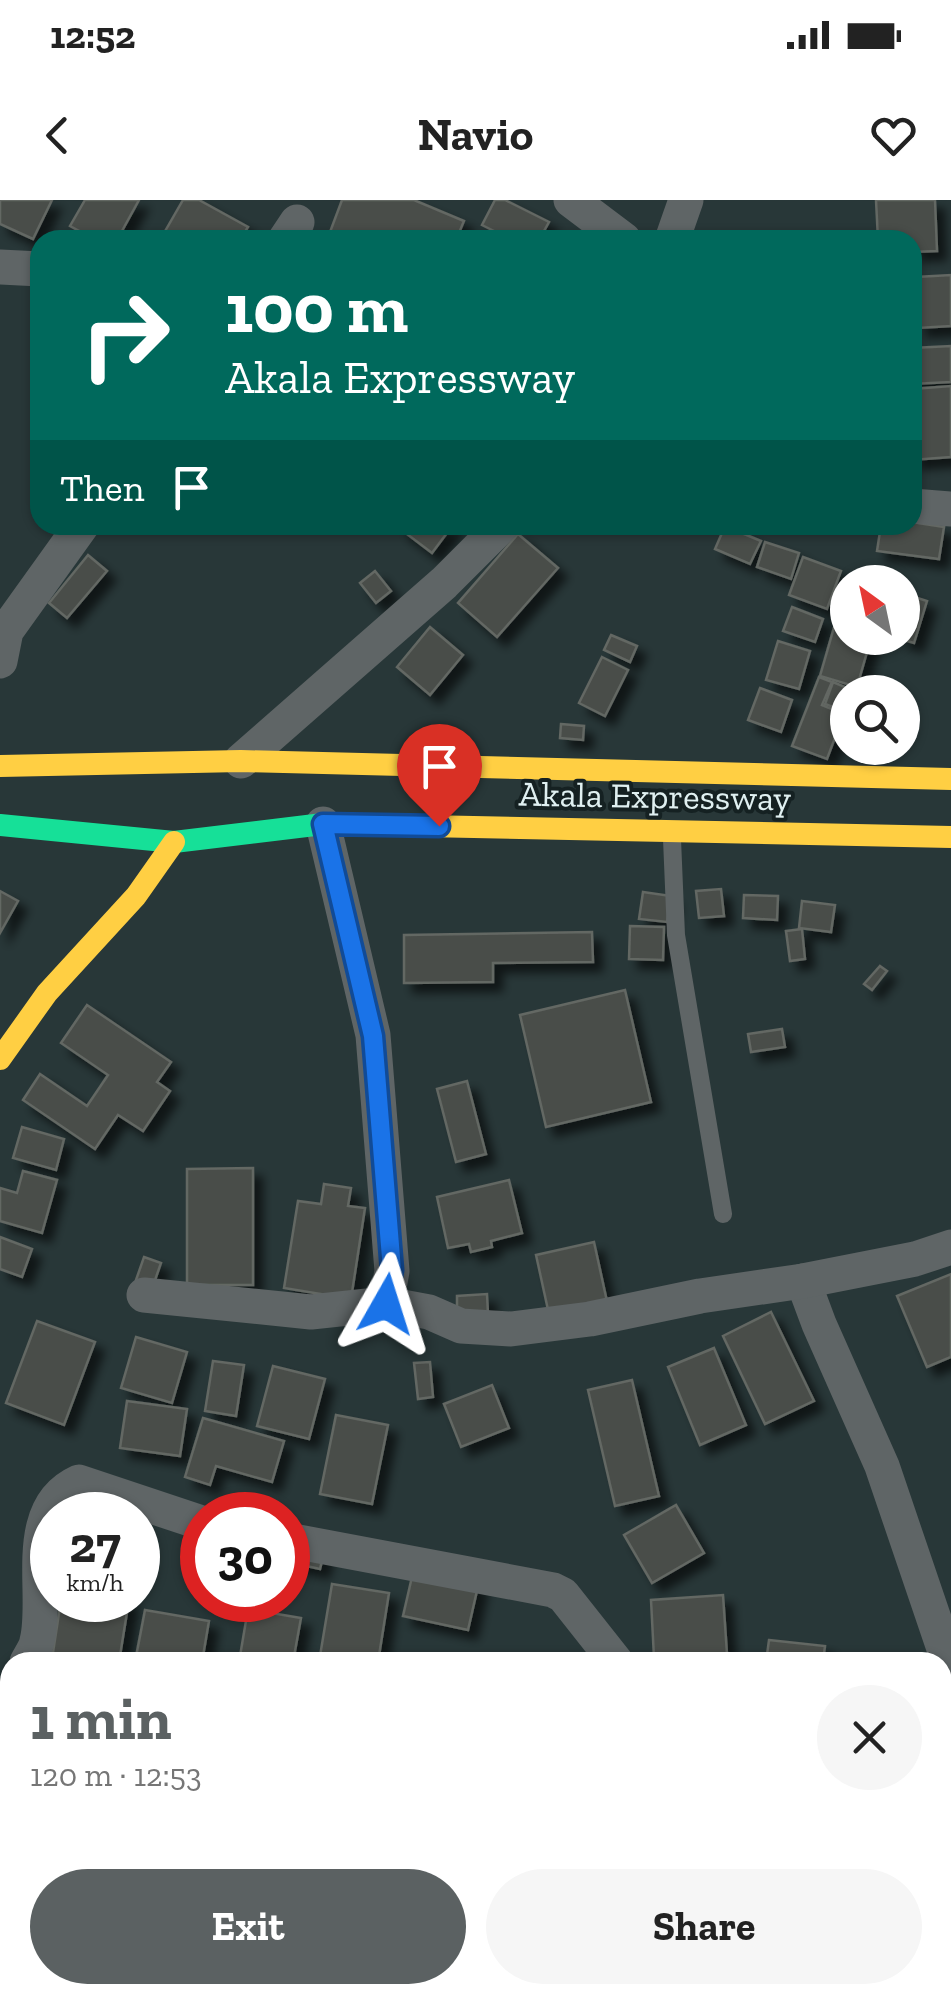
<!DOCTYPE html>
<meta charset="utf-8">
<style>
body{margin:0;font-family:"Zilla Slab",serif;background:#f6f6f6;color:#222;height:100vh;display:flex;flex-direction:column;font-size:38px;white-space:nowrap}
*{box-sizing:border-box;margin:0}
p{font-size:32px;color:#767676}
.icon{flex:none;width:55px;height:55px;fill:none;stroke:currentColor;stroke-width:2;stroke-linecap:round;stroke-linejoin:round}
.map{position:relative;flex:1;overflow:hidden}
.drawer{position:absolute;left:0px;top:1452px;width:952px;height:352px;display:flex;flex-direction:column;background:#fff;border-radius:30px 30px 0 0;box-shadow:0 2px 8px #0004}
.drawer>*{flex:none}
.hud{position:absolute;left:30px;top:30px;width:892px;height:305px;border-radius:30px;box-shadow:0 2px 8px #0004;background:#00695c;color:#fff;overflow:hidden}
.needle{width:65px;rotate:327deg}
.buttons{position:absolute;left:830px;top:365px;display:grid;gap:20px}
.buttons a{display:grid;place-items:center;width:90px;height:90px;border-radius:50%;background:#fff;box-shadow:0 2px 8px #0004;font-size:50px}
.speed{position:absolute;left:30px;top:1292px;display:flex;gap:20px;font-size:50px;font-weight:700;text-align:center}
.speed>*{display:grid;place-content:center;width:130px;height:130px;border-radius:50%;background:#fff;box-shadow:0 2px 8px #0004;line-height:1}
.speed small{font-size:25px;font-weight:400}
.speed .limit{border:15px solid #d22;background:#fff;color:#111}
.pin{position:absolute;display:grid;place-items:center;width:85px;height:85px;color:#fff;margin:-102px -42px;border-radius:50% 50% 50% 0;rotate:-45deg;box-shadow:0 0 10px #0007}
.pin .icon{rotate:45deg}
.me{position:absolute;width:110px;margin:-55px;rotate:6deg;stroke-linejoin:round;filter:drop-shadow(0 0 8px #0008)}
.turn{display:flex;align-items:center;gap:35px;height:210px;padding:0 30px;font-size:45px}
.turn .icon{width:130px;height:130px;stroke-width:2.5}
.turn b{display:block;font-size:70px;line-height:85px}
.then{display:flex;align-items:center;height:95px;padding:0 30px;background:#0003;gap:20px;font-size:38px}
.round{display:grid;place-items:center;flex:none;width:105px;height:105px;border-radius:52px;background:#f6f6f6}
.headline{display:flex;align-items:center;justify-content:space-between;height:170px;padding:0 30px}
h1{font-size:60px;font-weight:800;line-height:75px;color:#5b6162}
.action{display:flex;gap:20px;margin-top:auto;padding:20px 30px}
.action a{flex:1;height:115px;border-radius:60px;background:#5b6162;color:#fff;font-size:40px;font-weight:800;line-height:115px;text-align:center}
.action a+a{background:#f6f6f6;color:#222}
.status{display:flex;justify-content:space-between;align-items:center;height:70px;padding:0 50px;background:#fff;direction:ltr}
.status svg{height:28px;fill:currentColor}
header{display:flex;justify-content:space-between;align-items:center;height:130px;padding:0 30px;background:#fff;font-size:45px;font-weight:800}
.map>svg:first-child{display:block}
.building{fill:#4a4e4a;stroke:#636763;stroke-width:2.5;filter:url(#shadow)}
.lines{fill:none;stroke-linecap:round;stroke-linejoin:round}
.lane{stroke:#5f6566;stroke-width:18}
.street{stroke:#5f6566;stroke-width:35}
.fast{stroke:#16e098;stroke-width:22}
.slow{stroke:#ffcf43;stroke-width:22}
.route-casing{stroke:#114b97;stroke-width:25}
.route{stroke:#1a73e8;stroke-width:18}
.labels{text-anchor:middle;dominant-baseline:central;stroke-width:8;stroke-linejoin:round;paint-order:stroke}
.street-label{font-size:35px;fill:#e0f0f1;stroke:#152122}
</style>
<div class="status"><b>12:52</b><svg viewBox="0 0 49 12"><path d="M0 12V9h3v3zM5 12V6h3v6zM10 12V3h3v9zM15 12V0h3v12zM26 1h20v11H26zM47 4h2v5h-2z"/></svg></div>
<header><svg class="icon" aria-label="back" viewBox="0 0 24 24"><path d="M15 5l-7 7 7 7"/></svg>Navio<svg class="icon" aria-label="heart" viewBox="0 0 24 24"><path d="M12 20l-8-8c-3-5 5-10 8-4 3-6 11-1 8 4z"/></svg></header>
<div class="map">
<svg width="951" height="1804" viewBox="0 0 951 1804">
<defs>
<filter id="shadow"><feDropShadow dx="9" dy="9" stdDeviation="5" flood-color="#0009"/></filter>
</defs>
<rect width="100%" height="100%" fill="#283738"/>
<!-- building -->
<g class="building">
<path d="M0 0H52L33 39 0 24Z"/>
<path d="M85 0H139L117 40H96L70 26Z"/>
<path d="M183 0H199L248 27 240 40H160Z"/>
<path d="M342 0H414L464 21 456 40H327Z"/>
<path d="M495 0H505L549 22 539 40H512L482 25Z"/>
<path d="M876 0H935L937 51 912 52V40H878Z"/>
<path d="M951 75V126L918 128 916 77Z"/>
<path d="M951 146V182L912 184V148Z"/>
<path d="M951 186V257L912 260V189Z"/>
<path d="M912 322 944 327 939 359 877 351 881 325H912Z"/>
<path d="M401 325H453L432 353 399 328Z"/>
<path d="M725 326 761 341 750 364 715 349Z"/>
<path d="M518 334 558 368 497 437 458 403Z"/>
<path d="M765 342 799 353 791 379 757 367Z"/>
<path d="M88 355 107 371 67 418 49 403Z"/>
<path d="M803 357 841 371 827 409 789 395Z"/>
<path d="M375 371 391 391 376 403 360 383Z"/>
<path d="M902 393 927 401 914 443 897 438H902Z"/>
<path d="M792 407 823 419 815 442 783 431Z"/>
<path d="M835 424 848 428V438H871L857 487 820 476Z"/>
<path d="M430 427 463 455 430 495 397 467Z"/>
<path d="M611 435 637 446 630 462 604 450Z"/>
<path d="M778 441 810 451 799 489 766 480Z"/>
<path d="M602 457 628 470 605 516 579 503Z"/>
<path d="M819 477 832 482 822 505 844 514 827 559 792 546Z"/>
<path d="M833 482 852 490 848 492 844 511 825 504Z"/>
<path d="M760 488 792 500 781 532 748 520Z"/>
<path d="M561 524 584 526 583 540 560 538Z"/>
<path d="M721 689 724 716 699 718 696 691Z"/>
<path d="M0 691 18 701 0 733Z"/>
<path d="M643 692 671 696 667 722 639 719Z"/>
<path d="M744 695 778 696 777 720 743 718Z"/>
<path d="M802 701 835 705 831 732 799 728Z"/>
<path d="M630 726 664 727 663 760 629 759Z"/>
<path d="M802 729 805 759 790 761 786 731Z"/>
<path d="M592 732 593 762 493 763V782L404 783V735Z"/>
<path d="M880 766 887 771 872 790 864 784Z"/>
<path d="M625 790 651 902 546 927 520 815Z"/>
<path d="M87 805 171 862 157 882 170 891 143 931 118 915 95 949 23 900 40 874 87 906 108 875 61 843Z"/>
<path d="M782 829 785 847 751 852 748 834Z"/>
<path d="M467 881 486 954 456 962 437 889Z"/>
<path d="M22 927 64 939 56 970 13 958Z"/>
<path d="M253 968V1085H187V969Z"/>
<path d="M23 971 57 980 42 1033 0 1021V988L17 993Z"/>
<path d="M509 980 522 1033 491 1041 492 1047 471 1052 469 1044 448 1048 437 997Z"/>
<path d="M324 984 351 988 348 1006 365 1008 351 1099 284 1088 298 1001 321 1004Z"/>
<path d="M0 1037 32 1049 22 1077 0 1069Z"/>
<path d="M594 1042 608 1106 550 1119 536 1055Z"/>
<path d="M144 1057 161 1063 153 1086 136 1080Z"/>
<path d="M951 1074V1157L927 1167 897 1096Z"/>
<path d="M487 1094 488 1114 457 1116V1096Z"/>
<path d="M771 1112 814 1201 765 1224 723 1136Z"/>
<path d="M37 1121 95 1142 64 1225 6 1203Z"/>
<path d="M136 1137 187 1152 172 1203 121 1188Z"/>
<path d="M714 1148 746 1225 700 1245 668 1167Z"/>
<path d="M213 1161 244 1165 236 1216 205 1211Z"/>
<path d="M430 1162 433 1197 418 1199 414 1163Z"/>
<path d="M273 1166 325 1179 309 1239 257 1226Z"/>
<path d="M632 1180 659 1296 615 1306 588 1190Z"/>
<path d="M492 1185 509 1228 461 1247 444 1204Z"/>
<path d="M127 1201 187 1209 180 1256 120 1248Z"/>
<path d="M336 1215 388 1225 372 1304 320 1294Z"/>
<path d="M203 1218 284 1241 272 1282 216 1266 210 1285 185 1277Z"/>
<path d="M676 1305 704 1353 652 1383 624 1335Z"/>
<path d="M288 1341 325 1349 320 1369 288 1362Z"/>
<path d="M414 1368 479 1382 468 1430 403 1416Z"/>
<path d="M332 1384 389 1393 378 1462H319Z"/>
<path d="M723 1395 727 1454 654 1458 651 1400Z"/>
<path d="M61 1400H129L119 1462 52 1459Z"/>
<path d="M248 1409 301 1418 293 1462H239Z"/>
<path d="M145 1410 209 1421 202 1462H135Z"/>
<path d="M769 1440 825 1446 823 1462H766Z"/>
<path d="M942 1602 951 1603V1665L942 1663Z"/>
<path d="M0 1657 10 1666V1687L0 1678Z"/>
<path d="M942 1718 951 1721V1752L942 1776Z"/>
<path d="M10 1758V1795H33L27 1804H0V1773Z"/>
<path d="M177 1795H179L196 1804H172Z"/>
<path d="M363 1795H436L426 1804H354Z"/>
<path d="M471 1795H495L502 1804H461Z"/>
<path d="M508 1795H596L584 1804H515Z"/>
<path d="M691 1795H761L756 1804H686Z"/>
<path d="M794 1795H821L838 1804H799L791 1800Z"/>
<path d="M865 1795H936L933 1804H891Z"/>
</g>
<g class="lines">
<!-- lane -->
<path class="lane" d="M672 639 676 735 723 1014"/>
<!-- street -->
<g class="street">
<path d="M571 0 624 40"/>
<path d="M285 40 297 22"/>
<path d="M672 40 686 0"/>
<path d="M0 67 40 69"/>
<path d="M912 306 951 309"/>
<path d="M0 461 6 431 82 325"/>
<path d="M241 561 444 383 502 325"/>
<path d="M323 624 373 835 392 1071 386 1104"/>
<path d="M803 1081 819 1124 882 1266 951 1469"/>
<path d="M144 1095 311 1112 386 1104 429 1112 461 1126 511 1129 590 1119 700 1096 803 1081 915 1059 951 1047"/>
<path d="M288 1340 553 1390 563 1395 616 1462"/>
<path d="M27 1462C30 1456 36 1448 37 1441 49 1395 19 1309 79 1282L202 1323"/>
<path d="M0 1509 10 1493"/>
<path d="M0 1621 10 1630"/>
<path d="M942 1689 951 1691"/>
<path d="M269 1795 285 1804"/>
<path d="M641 1804 646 1795"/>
</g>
<!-- fast -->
<path class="fast" d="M0 625 174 642 323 624 425 626"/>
<!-- slow -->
<g class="slow">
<path d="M0 566 241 561 951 579"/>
<path d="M425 626 951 637"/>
<path d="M0 859 47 793 136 696 174 642"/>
</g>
</g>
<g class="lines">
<defs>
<path id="route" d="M386 1104 392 1070 373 836 323 624 439 626"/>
</defs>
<!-- route casing -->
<use href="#route" class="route-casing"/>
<!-- route -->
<use href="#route" class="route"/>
</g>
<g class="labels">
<!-- street labels -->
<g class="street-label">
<text transform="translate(655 596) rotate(1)">Akala Expressway</text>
</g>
</g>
</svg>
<div class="buttons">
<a><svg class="needle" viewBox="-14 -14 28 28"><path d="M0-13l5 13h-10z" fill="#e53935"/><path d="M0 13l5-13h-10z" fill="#767676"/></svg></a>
<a><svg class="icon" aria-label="search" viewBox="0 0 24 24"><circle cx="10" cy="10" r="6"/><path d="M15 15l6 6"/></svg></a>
</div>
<div class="speed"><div>27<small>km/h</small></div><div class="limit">30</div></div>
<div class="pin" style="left:439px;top:626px;background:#d93025"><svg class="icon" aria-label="arrive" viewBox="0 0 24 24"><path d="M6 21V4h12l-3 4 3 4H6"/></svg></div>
<svg class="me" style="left:386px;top:1104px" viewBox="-20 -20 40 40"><path d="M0-17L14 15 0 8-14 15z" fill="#1a73e8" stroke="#fff" stroke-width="4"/></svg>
<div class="hud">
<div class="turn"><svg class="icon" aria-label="right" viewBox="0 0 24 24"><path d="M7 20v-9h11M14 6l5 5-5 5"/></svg><div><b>100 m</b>Akala Expressway</div></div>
<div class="then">Then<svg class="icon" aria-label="arrive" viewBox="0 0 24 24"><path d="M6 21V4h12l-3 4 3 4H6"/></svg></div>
</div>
<section class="drawer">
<div class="headline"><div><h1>1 min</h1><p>120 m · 12:53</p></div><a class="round"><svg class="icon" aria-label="close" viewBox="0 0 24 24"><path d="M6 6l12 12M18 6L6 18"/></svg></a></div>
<div class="action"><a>Exit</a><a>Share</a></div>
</section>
</div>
